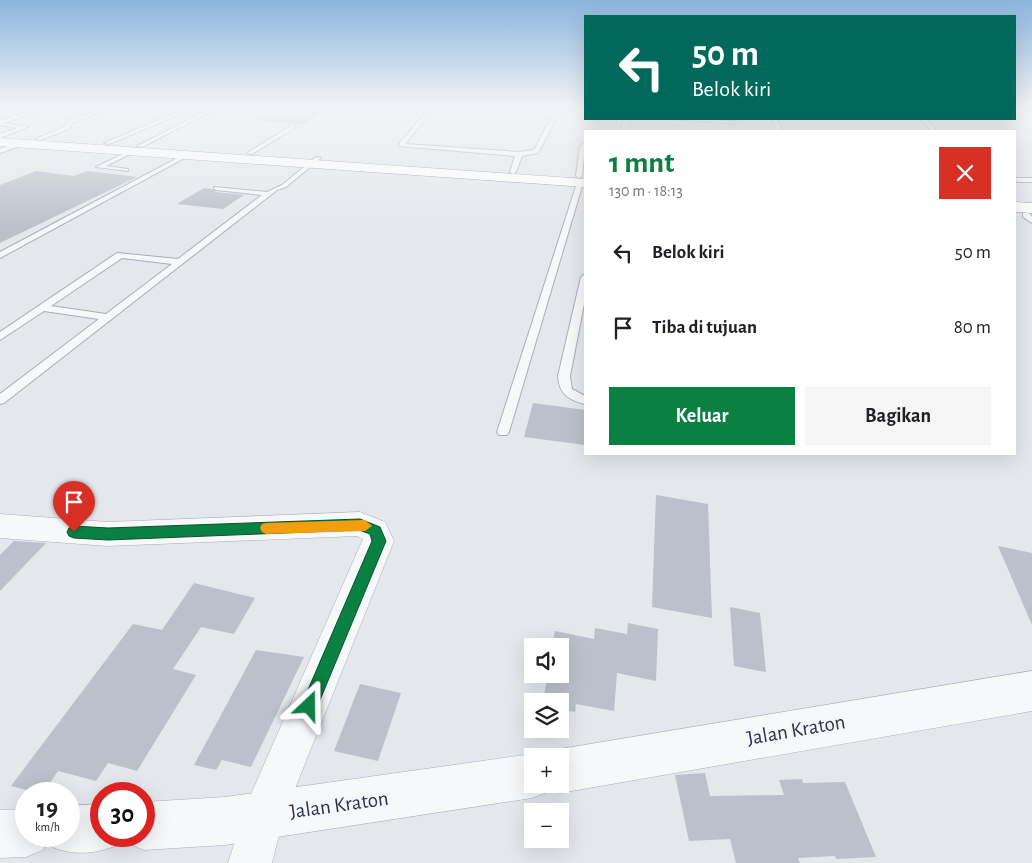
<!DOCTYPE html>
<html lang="id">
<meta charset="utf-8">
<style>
body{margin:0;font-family:"Alegreya Sans",sans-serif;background:#f6f6f6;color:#202124;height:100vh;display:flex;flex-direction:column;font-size:19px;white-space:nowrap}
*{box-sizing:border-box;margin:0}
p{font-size:16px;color:#757577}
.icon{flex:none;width:28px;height:28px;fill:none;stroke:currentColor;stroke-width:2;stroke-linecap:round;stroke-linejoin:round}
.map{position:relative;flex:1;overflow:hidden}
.panel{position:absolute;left:584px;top:130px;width:432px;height:325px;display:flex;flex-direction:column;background:#fff;border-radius:0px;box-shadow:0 5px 20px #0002}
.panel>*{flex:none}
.banner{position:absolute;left:584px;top:15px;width:432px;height:105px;border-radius:0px;box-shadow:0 5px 20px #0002;background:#00695c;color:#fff;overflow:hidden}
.fabs{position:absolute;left:524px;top:638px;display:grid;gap:10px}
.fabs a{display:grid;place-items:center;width:45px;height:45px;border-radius:0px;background:#fff;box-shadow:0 5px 20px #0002;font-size:25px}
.speed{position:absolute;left:15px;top:782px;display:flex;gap:10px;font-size:25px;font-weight:700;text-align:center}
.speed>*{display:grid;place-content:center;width:65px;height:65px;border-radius:50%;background:#fff;box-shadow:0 5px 20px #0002;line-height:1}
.speed small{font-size:12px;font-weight:400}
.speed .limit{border:8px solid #d22;background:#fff;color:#111}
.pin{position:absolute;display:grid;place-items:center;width:42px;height:42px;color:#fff;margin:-51px -21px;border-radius:50% 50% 50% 0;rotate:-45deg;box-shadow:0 0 5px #0007}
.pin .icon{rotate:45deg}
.me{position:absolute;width:55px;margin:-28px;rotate:23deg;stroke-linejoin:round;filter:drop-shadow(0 0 4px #0008)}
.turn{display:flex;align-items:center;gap:18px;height:105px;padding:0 25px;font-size:22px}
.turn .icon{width:65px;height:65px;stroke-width:2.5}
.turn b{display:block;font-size:35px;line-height:42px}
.round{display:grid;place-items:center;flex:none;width:52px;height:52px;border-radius:0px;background:#f6f6f6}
.overview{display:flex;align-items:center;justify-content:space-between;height:85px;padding:0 25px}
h1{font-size:30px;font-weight:700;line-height:38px;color:#0b8043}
.primary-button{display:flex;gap:10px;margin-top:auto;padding:10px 25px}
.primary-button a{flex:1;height:58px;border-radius:0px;background:#0b8043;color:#fff;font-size:20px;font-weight:700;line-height:58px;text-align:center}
.primary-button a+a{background:#f6f6f6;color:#202124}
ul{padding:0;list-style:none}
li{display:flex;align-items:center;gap:15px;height:75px;padding:0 25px}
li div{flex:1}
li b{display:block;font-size:19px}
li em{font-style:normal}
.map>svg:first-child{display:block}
.building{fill:#bbc0ca}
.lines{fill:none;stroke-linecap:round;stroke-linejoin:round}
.service-casing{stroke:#a9aeb7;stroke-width:2}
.minor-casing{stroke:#a9aeb7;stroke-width:1}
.tertiary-casing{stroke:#a9aeb7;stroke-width:1}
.trunk-casing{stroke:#8b94a3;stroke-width:1}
.service{fill:#f7f8fa;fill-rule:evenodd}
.minor{fill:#f7f8fa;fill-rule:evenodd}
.tertiary{fill:#f7f8fa;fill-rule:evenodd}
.trunk{fill:#fff;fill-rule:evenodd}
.route{fill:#0b8043;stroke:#07532c}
.slow{fill:#f59e0b}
.labels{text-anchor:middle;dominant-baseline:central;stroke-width:4;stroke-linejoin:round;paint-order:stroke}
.near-street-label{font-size:21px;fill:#2b3445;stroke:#f4f6f9}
</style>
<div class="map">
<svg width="1032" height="863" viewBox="0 0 1032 863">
<rect width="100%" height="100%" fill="#e4e7ec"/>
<!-- building -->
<g class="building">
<path d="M282 106 327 109 303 124 255 120Z"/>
<path d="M36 171 74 176 87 171 137 177 0 243V185Z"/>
<path d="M204 188 212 189 216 192 244 195 223 209 177 204Z"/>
<path d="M533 403 585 410V445L524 437Z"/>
<path d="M656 495 708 504 712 618 652 607Z"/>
<path d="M14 541 46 543 0 591V555Z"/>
<path d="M998 546 1032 553V625Z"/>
<path d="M194 583 255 598 234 634 201 627 173 669 196 675 137 771 108 763 96 781 58 771 42 794 11 786 133 624 162 630Z"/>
<path d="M730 607 760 613 766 672 734 666Z"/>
<path d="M628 623 658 629 656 681 617 673 614 711 576 704 575 712 560 709V701H543L548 674H560V646H552L555 631 594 639 595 628 627 634Z"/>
<path d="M256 650 304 657 251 767 222 760 216 770 194 765Z"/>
<path d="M360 684 401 693 378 761 334 751Z"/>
<path d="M705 773 710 796 784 795 779 780 802 779 803 783 845 782 876 857 836 859 835 856 798 858 800 863H736L730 839 689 841 675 775Z"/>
</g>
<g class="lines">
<defs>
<g id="service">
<path d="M44 106H52L4 123 28 127 0 138V134L18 128 0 125V120Z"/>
<path d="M110 106H117L72 123 69 129 40 140 35 139 65 127 68 121Z"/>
<path d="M193 106H200L109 144 104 143Z"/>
<path d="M216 106H222L142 147 137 146Z"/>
<path d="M431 106H436L405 144 519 152 534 150 550 120 555 121 538 153 522 156 516 172 513 174 510 172 515 156 399 146V144Z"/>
<path d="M624 119H630L627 131H621Z"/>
<path d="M669 119H702L741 122 738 124Z"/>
<path d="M772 119H776L783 131H777Z"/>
<path d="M921 119H926L937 131H931Z"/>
<path d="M294 124 296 127 252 154 247 153Z"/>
<path d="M21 142 23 145 0 153V149Z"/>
<path d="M583 144 585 145 582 176 579 178 576 176 580 146Z"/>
<path d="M131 150 136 151 106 166 128 169V171L96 167Z"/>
<path d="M185 154 190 155 0 258V252Z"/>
<path d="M316 157 321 158 286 187 277 190 4 403 0 404V394L99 319 44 311 0 340V332L117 253 178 259 262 195 216 190 214 189V187L267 192 282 185ZM122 258 172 264 106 314 51 306Z"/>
<path d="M1015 178H1032V182H1017Z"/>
<path d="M580 181 583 183 509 432 507 435H499L497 432 577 183Z"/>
<path d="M1023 213H1029L1032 217V223L1023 217Z"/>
<path d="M585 274V299L570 376 572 389 585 396V404C569 400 559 394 558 376L581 277Z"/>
</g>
<path id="minor" d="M360 512 385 522 394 541 284 816 272 863H228L248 801 363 539 357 536 108 546 0 538V514L108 522Z"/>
<g id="tertiary">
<path d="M1032 671V711L560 793 549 789 548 792 532 798 225 845 144 850 127 843 125 836H144V802L225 797 532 754 539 756H532V784H560V756H544L560 749Z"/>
<path d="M101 804V836H121L118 845C95 854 75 856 52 847L48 837 43 850 26 857 0 858V810L26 809V836H69V806Z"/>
</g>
<g id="trunk">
<path d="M0 138 585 179V187L0 146Z"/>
<path d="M1015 202 1032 203V213L1015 212Z"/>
</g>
</defs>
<!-- service casing -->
<use href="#service" class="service-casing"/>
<!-- minor casing -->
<use href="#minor" class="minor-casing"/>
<!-- tertiary casing -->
<use href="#tertiary" class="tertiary-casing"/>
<!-- trunk casing -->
<use href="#trunk" class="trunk-casing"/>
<!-- service -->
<use href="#service" class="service"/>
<!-- minor -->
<use href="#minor" class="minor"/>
<!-- tertiary -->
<use href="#tertiary" class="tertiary"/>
<!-- trunk -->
<use href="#trunk" class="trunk"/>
</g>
<!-- sky -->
<linearGradient id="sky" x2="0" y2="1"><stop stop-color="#8bb4dd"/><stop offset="0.47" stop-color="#f3f4f6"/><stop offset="1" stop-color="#f3f4f6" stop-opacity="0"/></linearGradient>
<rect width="1032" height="227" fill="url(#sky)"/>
<!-- route -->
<path class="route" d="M360 519 380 527 386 541 315 712 309 714 303 712 301 706 372 541 370 534 359 530 108 540 74 538 69 536 67 532 69 528 74 526 108 528Z"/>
<!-- slow -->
<path class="slow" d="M365 520 372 526 365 531 266 534 262 532 260 528 262 524 266 523Z"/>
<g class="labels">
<!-- near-street labels -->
<g class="near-street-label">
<text transform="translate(796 730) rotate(-10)">Jalan Kraton</text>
<text transform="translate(339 805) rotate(-8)">Jalan Kraton</text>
</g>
</g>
</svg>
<div class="fabs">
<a><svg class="icon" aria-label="sound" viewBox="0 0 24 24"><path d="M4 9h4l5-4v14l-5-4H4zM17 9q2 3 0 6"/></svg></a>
<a><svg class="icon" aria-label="layers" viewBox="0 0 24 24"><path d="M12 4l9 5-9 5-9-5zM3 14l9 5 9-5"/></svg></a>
<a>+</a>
<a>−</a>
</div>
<div class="speed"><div>19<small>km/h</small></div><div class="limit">30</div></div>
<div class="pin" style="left:74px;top:532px;background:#d93025"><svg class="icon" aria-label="arrive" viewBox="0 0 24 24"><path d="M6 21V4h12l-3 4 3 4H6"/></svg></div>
<svg class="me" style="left:309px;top:706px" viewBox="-20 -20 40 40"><path d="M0-17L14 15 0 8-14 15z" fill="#0b8043" stroke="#fff" stroke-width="4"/></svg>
<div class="banner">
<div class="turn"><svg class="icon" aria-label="left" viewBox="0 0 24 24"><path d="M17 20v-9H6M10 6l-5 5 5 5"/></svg><div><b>50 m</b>Belok kiri</div></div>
</div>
<section class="panel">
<div class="overview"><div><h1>1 mnt</h1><p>130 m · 18:13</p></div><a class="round" style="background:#d93025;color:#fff"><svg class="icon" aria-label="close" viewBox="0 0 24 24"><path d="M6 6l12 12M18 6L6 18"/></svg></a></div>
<ul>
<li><svg class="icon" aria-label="left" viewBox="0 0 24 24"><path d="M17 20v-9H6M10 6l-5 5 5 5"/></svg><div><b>Belok kiri</b></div><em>50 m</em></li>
<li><svg class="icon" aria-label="arrive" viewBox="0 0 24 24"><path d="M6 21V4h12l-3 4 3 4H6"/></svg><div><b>Tiba di tujuan</b></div><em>80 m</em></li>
</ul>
<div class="primary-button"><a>Keluar</a><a>Bagikan</a></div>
</section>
</div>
